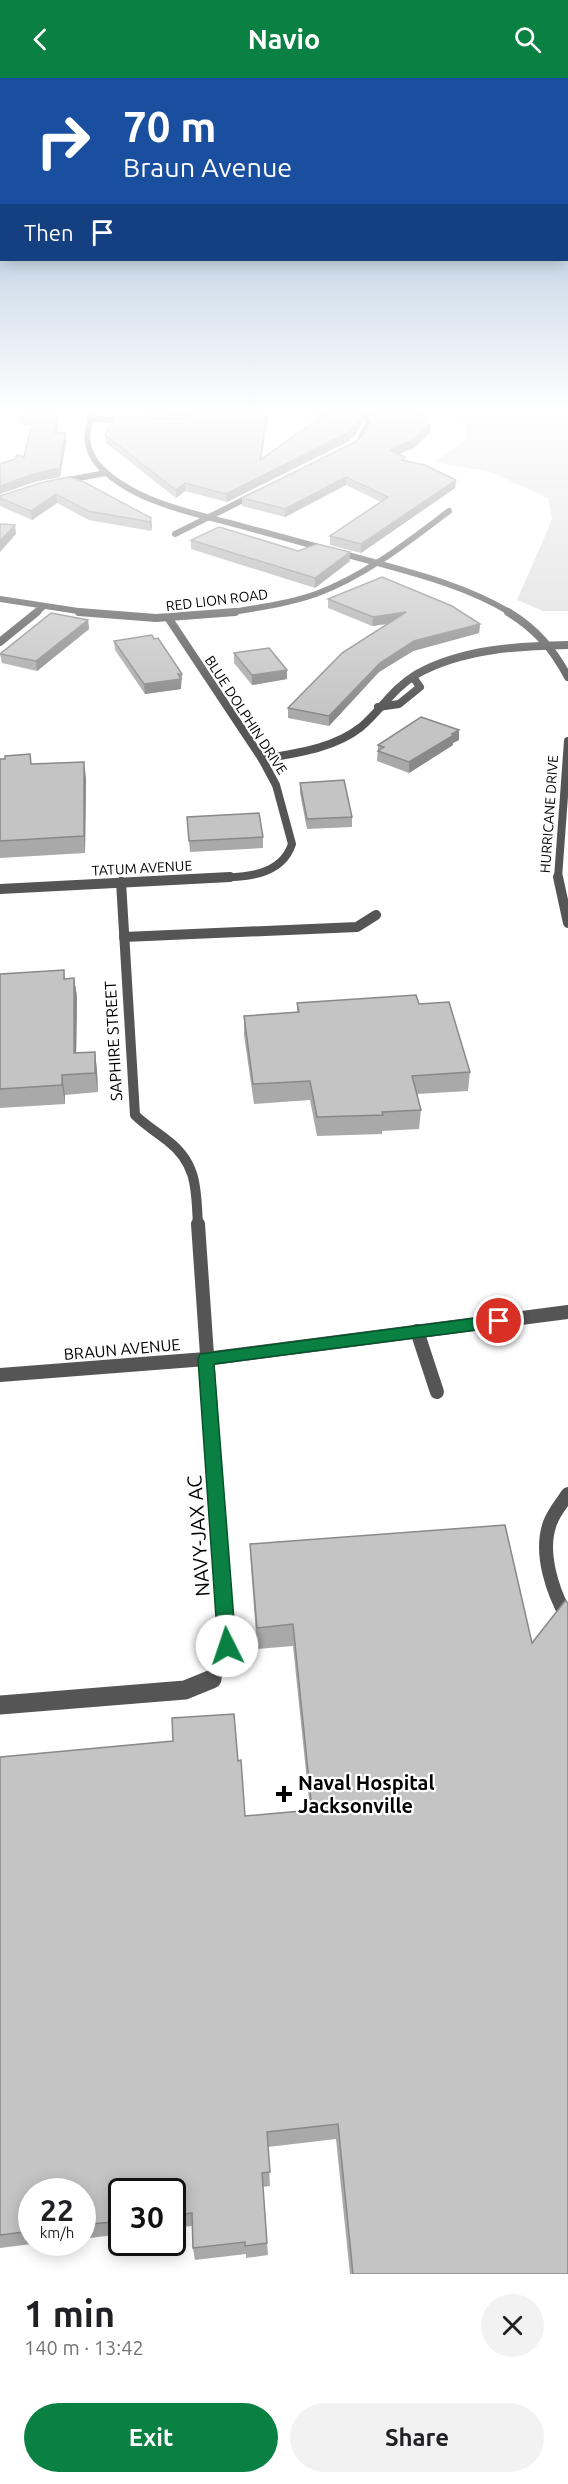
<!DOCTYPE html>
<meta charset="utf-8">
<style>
body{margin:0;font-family:Ubuntu,sans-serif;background:#f2f2f2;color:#202124;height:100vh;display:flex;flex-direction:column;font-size:22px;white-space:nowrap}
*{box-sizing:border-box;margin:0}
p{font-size:20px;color:#757577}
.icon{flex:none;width:33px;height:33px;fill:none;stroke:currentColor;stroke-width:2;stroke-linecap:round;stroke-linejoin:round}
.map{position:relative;height:2196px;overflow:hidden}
.drawer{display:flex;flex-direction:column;background:#fff;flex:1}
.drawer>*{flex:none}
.guide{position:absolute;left:0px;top:0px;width:568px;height:183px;box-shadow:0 3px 15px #0003;background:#1a4fa0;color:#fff;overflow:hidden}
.speed{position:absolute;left:18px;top:2100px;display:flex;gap:12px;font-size:30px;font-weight:700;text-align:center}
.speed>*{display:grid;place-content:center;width:78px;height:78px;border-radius:50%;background:#fff;box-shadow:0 3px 15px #0003;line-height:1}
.speed small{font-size:15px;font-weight:400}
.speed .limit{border:3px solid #111;border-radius:9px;background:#fff;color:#111}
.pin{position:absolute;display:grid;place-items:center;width:51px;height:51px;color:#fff;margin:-26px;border:3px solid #fff;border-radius:50%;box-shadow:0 2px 6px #0007}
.me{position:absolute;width:66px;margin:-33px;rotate:356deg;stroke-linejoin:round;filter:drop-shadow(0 0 4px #0008)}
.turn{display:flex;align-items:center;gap:21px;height:126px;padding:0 24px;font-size:27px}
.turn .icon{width:78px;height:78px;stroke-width:2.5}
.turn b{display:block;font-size:42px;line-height:51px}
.then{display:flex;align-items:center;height:57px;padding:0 24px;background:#0003;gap:12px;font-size:22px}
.round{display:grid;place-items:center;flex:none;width:63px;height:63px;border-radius:32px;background:#f2f2f2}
.head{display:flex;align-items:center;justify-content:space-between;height:102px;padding:0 24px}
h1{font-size:36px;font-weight:700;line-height:45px}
.cta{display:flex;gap:12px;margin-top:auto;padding:12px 24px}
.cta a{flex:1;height:69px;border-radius:36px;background:#0b8043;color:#fff;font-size:24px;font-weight:700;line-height:69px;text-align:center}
.cta a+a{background:#f2f2f2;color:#202124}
header{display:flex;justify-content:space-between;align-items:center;height:78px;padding:0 24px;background:#0b8043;color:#fff;font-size:27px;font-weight:700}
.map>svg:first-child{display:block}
.green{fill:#dcdcdc}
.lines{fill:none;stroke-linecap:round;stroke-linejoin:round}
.lane-far2{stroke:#555;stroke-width:8}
.lane-far1{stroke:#555;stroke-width:10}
.lane{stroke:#555;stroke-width:14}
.street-far4{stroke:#555;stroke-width:6}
.street-far3{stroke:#555;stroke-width:8}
.street-far2{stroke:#555;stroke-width:10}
.street-far1{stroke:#555;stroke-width:14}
.street{stroke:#555;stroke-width:19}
.wall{fill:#a9a9a9}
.shaded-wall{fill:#898989}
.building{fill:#c4c4c4;stroke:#898989;stroke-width:1.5}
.route{fill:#0b8043;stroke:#07532c;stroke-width:1.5}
.poi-dot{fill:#000;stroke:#fff;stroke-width:2}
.labels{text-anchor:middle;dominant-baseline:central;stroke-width:4.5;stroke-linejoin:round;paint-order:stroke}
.far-street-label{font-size:14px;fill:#000;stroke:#fff}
.street-label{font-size:16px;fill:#000;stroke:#fff}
.near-street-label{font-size:20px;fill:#000;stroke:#fff}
.near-poi-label{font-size:20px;font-weight:bold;fill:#000;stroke:#fff;text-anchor:start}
</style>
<header><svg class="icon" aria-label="back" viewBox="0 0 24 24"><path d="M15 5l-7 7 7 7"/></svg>Navio<svg class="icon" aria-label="search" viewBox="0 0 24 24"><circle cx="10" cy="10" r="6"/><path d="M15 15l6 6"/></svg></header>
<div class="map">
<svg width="568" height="2196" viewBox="0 0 568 2196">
<rect width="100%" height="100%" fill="#fff"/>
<!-- green -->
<path class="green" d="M440 332H568V533H543L517 522 552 442 548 420 488 393 434 384 466 362V348Z"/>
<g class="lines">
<!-- lane-far2 -->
<path class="lane-far2" d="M378 629 399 626 420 609 413 599"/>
<!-- lane-far1 -->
<path class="lane-far1" d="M124 859 357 849 376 837"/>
<!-- lane -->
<g class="lane">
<path d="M417 1253 437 1314"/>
<path d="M568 1416C562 1425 554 1434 550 1445 539 1475 553 1515 568 1541"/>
</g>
<!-- street-far4 -->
<g class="street-far4">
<path d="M95 332C84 353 84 372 101 390 136 424 189 434 234 446 279 458 325 471 370 483 418 496 468 509 511 535"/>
<path d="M89 341 127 342"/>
<path d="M361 360 369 345 364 332"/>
<path d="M57 404 106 395"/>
<path d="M175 456 255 416"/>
<path d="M0 521 91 535"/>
<path d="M36 535 43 529"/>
<path d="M226 535C256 530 287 526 316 516 365 498 408 464 449 433"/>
</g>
<!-- street-far3 -->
<g class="street-far3">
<path d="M79 534 156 540 235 534"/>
<path d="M508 534C536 551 553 571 568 599"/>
<path d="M169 541 262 681 276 707 292 766C280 803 233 799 202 800"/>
<path d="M0 564 37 534"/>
<path d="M262 681C296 675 333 671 361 649 382 631 392 611 417 596 462 571 518 568 568 567"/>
<path d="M558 800 568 663"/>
</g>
<!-- street-far2 -->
<g class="street-far2">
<path d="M558 799 568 845"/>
<path d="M121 804 135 1037C145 1047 157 1054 168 1063 198 1086 196 1113 198 1148"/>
<path d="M0 811 230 799"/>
</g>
<!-- street-far1 -->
<g class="street-far1">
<path d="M198 1146 227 1568 218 1593 210 1602"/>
<path d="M0 1297 206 1281 568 1234"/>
</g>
<!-- street -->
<path class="street" d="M0 1627 185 1612 212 1601"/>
</g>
<!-- wall -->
<g class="wall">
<path d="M20 332H60L57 355 66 363 60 399 38 403 24 379 31 347H20L19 339Z"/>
<path d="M120 332H269L261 381 319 340 310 332H362L363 344 355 357 347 364 227 424 185 413 176 420 106 365 105 357 182 340 184 339 182 338 120 336Z"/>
<path d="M368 332H418L430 346V354L414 370 399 376 405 383 456 402 455 410 361 475 330 467V458L381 424 346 407 285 439 242 428V420L353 365 363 357 372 341Z"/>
<path d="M40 405 151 440 152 449 151 453 89 442 57 425 32 442 0 428V418Z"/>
<path d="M191 462 298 473 350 474V483L315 510 191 471Z"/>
<path d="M328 521 480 546 479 555 413 573 379 594 329 648 288 640V630L387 546 372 548 328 530Z"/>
<path d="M88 542 89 551 37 593 2 585 0 576Z"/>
<path d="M114 563 182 605H181V611L145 616 115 572Z"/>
<path d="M234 575 287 592V601L252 607 234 585Z"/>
<path d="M459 662 453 665V667L409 695 377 683 378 667Z"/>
<path d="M0 681 31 686 86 700 85 775 0 780Z"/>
<path d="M300 705 352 739V749L307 751 300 715Z"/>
<path d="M187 739 263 759V770L190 774Z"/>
<path d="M64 892 65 901 74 900 77 919 76 975 95 974 97 993 98 1014 65 1017V1026L0 1030V896Z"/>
<path d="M297 925 419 926 470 994 468 1013 417 1016 421 1032 419 1051 382 1053V1056L317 1058 310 1022 254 1026 244 957V938L297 934Z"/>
<path d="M505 1447 568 2196H350L336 2061 268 2069 270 2108 263 2109 268 2177 246 2180V2176L195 2182 193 2170 192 2148 172 2150V2114H122V2156L82 2161V2114H32V2164H47L0 2170V1679L238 1683 245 1738 310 1732 293 1568 257 1571 251 1489 250 1466Z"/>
</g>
<!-- shaded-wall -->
<g class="shaded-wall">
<path d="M58 332H60L56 363 55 355Z"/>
<path d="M267 332H269L260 390V382Z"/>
<path d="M363 337V344L355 357 347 364 227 424 226 416Z"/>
<path d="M430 346V354L414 370 389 380 390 372Z"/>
<path d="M65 355 66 363 60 399 38 403 0 416V408Z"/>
<path d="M346 399V407L285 439V431Z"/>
<path d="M456 402 455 410 361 475V466Z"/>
<path d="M185 405V413L176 420V412Z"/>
<path d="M56 416 57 425 32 442 31 433Z"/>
<path d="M151 440 152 449 151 453 150 444Z"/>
<path d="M15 447 16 456 0 474V463Z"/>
<path d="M350 474V483L315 510V500Z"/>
<path d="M406 534V543L372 548 373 539Z"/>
<path d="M88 542 89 551 37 593 36 583Z"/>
<path d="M480 546 479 555 413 573 379 594 329 648V638L380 585 414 563Z"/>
<path d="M287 592V601L252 607V597Z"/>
<path d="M182 596 181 611 145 616 144 606Z"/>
<path d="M459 652V662L453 665V667L409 695V684Z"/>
<path d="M84 684 86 700 85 775 84 758Z"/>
<path d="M74 900 77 919 76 994 74 975Z"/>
<path d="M95 974 97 993 98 1014 95 995Z"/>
<path d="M62 997 65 1017V1026L62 1007Z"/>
</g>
<!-- building -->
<g class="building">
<path d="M20 332H58L55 355H65L60 390 37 395 0 408V386L15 381 17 377 24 379 33 339H19Z"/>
<path d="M185 332H267L260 382 324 336 319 332H362L363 337 355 349 347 355 226 416 185 405 176 412 105 357 115 339 182 340 186 337V332Z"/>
<path d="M372 332H418L430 346 414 361 390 372 405 379 402 382 425 387 456 402 361 466 330 458 388 419 346 399 285 431 242 420 353 365 363 357 375 337Z"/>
<path d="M69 399 84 404 151 440 150 444 88 433 56 416 31 433 0 420V418L40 405Z"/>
<path d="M0 446 15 447 0 463Z"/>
<path d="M219 449 298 473 317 466 350 474 315 500 191 462Z"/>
<path d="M382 499 452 528 480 546 414 563 380 585 329 638 288 630 342 575 406 534 373 539 328 521Z"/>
<path d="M51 535 88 542 36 583 0 576Z"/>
<path d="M152 557 154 561 158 560 182 596H178L181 601 144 606 114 563Z"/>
<path d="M269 570 287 592 252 597 234 575Z"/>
<path d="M421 639 459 652 452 656 454 657 409 684 378 673 384 669 378 667Z"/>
<path d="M30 676 31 686 84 684V758L0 763V681H5V678Z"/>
<path d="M344 702 352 739 307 741 300 705Z"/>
<path d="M259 735 263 759 189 763 187 739Z"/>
<path d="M64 892V901L74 900V975L95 974V995L62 997V1007L0 1011V896Z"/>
<path d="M416 917 419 926 449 924 470 994 412 998 421 1032 382 1034 383 1037 317 1039 310 1003 253 1006 244 938 299 934 297 925Z"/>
<path d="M505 1447 532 1565 565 1523 568 1525V2196H353L338 2046 267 2054 270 2094 262 2095 267 2165 245 2168V2164L193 2170 192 2135 172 2137V2114H122V2143L82 2147V2114H32V2153L0 2157V1679L173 1663 172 1640 234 1636 238 1683 241 1682 245 1738 312 1732 293 1546 257 1550 250 1466Z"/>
</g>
<!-- sky -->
<linearGradient id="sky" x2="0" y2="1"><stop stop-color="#8cadcc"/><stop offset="0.52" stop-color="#fff"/><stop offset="1" stop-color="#fff" stop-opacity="0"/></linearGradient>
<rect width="568" height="639" fill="url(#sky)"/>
<!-- route -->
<path class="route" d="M499 1237 505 1239 507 1243 505 1247 499 1249 214 1286 236 1568 233 1574 227 1577 220 1574 218 1568 198 1281 200 1276Z"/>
<!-- markers -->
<path class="poi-dot" d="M281 1707h6v6h6v6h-6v6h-6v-6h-6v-6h6z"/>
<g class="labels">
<!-- far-street labels -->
<g class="far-street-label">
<text transform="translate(217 522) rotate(-7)">RED LION ROAD</text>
<text transform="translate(246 637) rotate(57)">BLUE DOLPHIN DRIVE</text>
<text transform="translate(549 736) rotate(-86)">HURRICANE DRIVE</text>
<text transform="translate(142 790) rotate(-3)">TATUM AVENUE</text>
</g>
<!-- street labels -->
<g class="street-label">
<text transform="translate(113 963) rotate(-93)">SAPHIRE STREET</text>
<text transform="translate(122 1271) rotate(-5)">BRAUN AVENUE</text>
</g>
<!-- near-street labels -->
<g class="near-street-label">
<text transform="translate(198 1458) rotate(-94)">NAVY-JAX AC</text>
</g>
<!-- near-poi labels -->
<g class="near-poi-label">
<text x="298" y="1704">Naval Hospital<tspan x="298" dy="23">Jacksonville</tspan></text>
</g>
</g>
</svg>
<div class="speed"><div>22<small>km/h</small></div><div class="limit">30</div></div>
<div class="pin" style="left:499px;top:1243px;background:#d93025"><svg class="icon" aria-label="arrive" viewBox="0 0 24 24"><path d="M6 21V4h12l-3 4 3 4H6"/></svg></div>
<svg class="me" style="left:227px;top:1568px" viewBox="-20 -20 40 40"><circle r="19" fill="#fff"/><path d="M0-13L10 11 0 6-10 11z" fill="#0b8043"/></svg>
<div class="guide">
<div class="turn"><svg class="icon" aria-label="right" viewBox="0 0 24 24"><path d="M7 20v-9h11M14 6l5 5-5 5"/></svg><div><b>70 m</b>Braun Avenue</div></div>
<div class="then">Then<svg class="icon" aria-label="arrive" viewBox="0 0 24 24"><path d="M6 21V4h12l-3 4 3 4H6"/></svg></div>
</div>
</div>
<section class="drawer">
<div class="head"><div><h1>1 min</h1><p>140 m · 13:42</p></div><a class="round"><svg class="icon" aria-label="close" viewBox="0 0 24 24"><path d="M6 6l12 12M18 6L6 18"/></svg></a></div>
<div class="cta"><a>Exit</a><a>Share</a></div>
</section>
